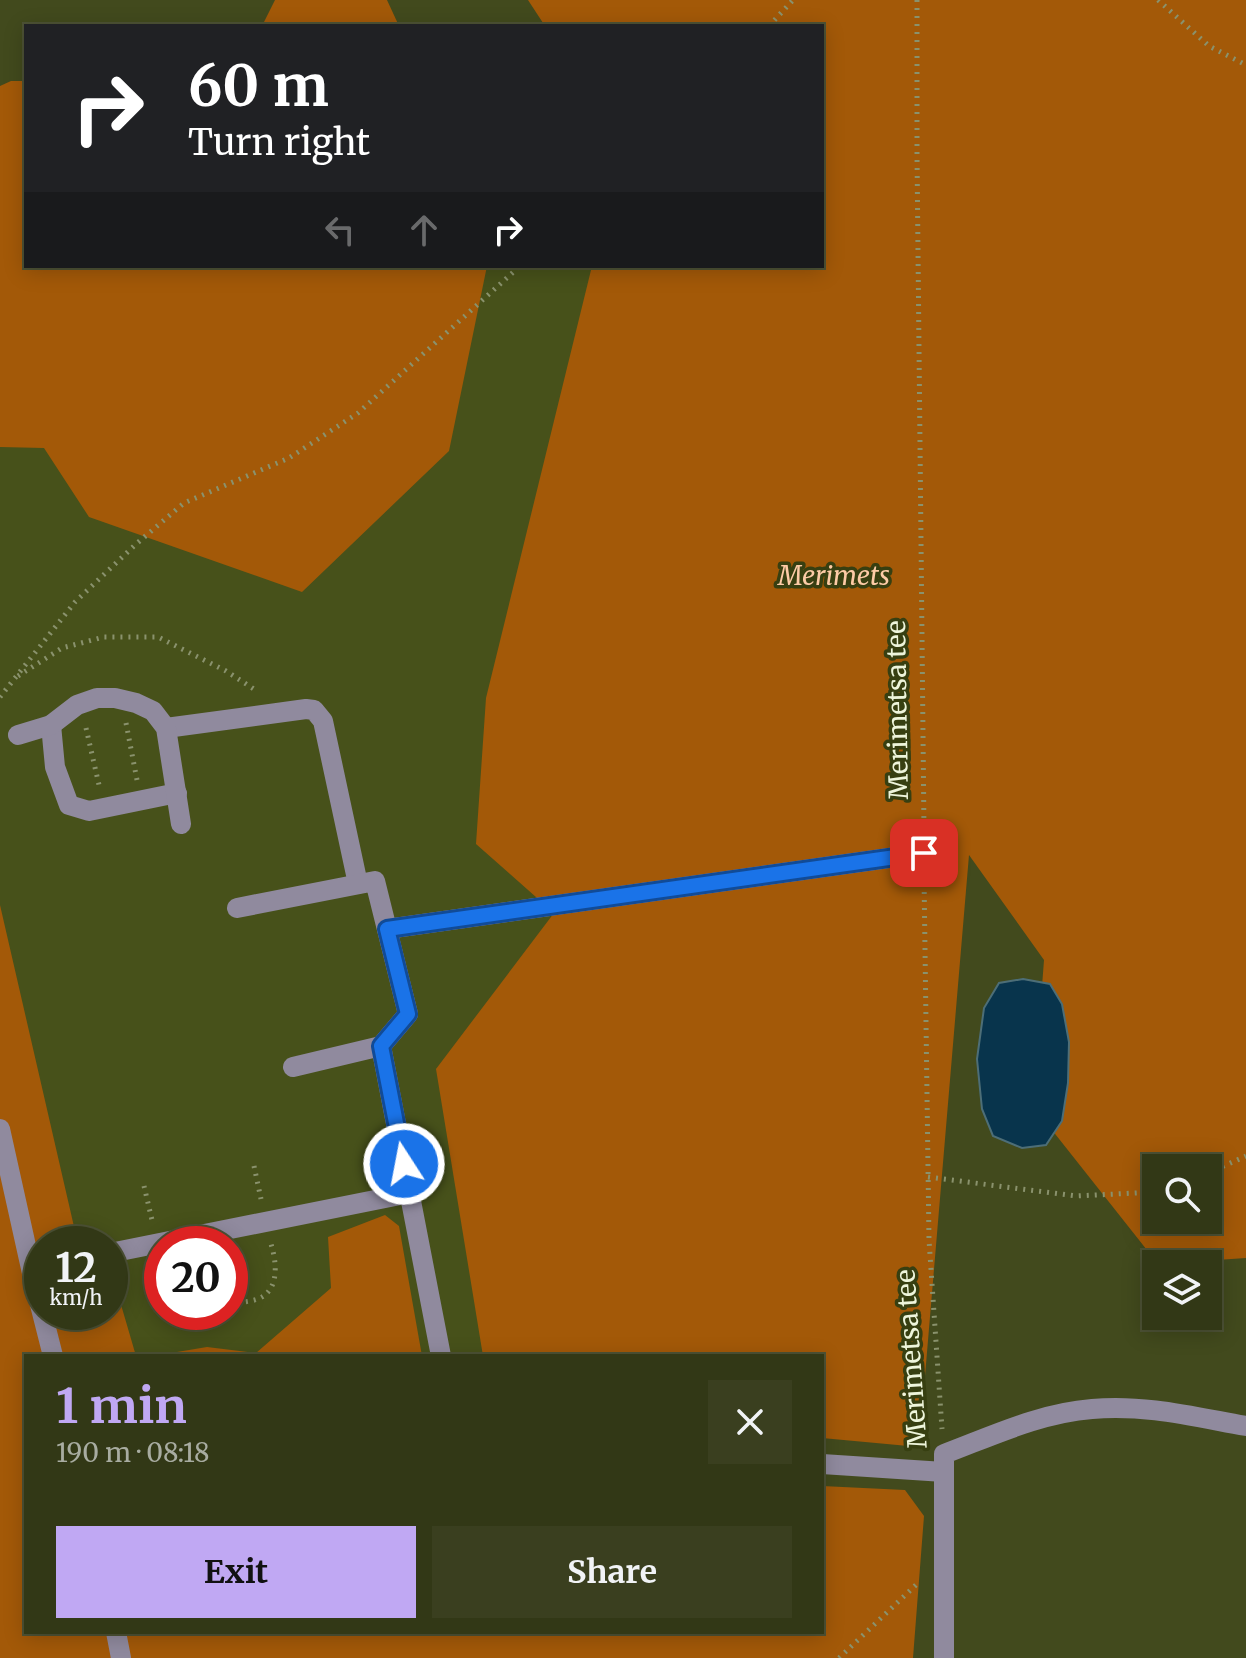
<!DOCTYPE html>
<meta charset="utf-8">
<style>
body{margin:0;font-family:Merriweather,serif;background:#3a3f1f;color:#f1f3f6;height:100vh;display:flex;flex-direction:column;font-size:30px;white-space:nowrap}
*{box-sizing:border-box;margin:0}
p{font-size:26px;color:#a8aca1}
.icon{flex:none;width:44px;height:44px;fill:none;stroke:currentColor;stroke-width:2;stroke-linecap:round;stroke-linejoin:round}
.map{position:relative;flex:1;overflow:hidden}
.sheet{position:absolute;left:24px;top:1354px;width:800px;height:280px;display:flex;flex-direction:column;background:#323816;border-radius:0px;box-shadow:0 4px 20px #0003,0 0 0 2px #4d5235}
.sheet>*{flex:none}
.banner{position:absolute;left:24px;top:24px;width:800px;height:244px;border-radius:0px;box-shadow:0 4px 20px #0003,0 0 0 2px #4d5235;background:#202124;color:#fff;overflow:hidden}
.controls{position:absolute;left:1142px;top:1154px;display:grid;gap:16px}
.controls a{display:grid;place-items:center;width:80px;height:80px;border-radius:0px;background:#323816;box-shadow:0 4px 20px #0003,0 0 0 2px #4d5235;font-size:40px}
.speed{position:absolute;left:24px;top:1226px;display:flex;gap:16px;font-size:40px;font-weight:700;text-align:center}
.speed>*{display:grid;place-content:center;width:104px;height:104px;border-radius:50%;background:#323816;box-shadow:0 4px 20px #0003,0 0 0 2px #4d5235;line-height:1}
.speed small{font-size:20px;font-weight:400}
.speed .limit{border:12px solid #d22;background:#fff;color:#111}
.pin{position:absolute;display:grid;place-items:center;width:68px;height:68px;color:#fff;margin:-34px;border-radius:16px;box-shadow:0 4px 12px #0006}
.me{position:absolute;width:88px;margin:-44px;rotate:349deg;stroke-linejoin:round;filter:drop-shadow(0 0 6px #0008)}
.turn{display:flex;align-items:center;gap:28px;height:168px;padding:0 32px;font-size:36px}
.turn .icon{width:104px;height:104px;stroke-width:2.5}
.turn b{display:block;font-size:56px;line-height:68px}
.lanes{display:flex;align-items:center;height:76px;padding:0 32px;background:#0003;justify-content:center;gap:40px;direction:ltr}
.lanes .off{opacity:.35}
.round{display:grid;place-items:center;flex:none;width:84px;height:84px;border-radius:0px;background:#3a3f1f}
.headline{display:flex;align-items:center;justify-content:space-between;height:136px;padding:0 32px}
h1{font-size:48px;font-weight:700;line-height:60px;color:#c0a8f3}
.action{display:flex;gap:16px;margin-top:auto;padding:16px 32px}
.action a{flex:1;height:92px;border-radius:0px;background:#c0a8f3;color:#111;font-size:32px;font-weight:700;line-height:92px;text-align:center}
.action a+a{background:#3a3f1f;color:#f1f3f6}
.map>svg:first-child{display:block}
.built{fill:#47511a;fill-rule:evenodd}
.forest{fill:#a35908;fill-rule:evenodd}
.water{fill:#08344c;stroke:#4d6e77;stroke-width:2}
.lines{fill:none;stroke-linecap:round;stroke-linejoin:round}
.path{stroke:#8a926d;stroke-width:5;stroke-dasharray:2 6;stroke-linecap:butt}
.minor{stroke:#908a9e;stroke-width:20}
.route-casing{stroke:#114b97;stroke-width:20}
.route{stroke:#1a73e8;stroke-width:14}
.labels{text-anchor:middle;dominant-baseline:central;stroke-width:7;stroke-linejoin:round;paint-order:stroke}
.park-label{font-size:26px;font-style:italic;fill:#fdcba6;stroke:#373f11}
.street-label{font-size:26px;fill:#eef5db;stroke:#373f11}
</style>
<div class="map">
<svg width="1246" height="1658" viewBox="0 0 1246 1658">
<rect width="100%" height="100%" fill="#424a1d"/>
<!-- built -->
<path class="built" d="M0 212 26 266H705L707 1356H26V1632H822L880 1658H0ZM42 1244H110V1312H42ZM162 1244H230V1312H162Z"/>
<!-- forest -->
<g class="forest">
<path d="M275 0H387L399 26H262Z"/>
<path d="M528 0H1246V1258L1158 1264 1033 1106 1044 960 969 855 919 1447 822 1438V1356H483L436 1069 554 913 476 844 486 698 592 266H822V26H545ZM1156 1168H1208V1220H1156Z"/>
<path d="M11 81H26V266H487L449 451 302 592 89 517 44 448 0 447V86Z"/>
<path d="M0 905 78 1244H42V1312H110V1267L136 1356H26V1632H822V1486L905 1490 924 1516 913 1658H0Z"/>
<path d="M385 1215 399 1226 422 1356H153L207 1347 256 1353 331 1288 328 1237Z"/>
</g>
<!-- water -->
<path class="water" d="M1023 979 1050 984 1062 1004 1069 1042 1068 1083 1062 1121 1046 1145 1022 1148 993 1136 982 1109 977 1059 984 1008 999 983Z"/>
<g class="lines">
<!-- path -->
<g class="path">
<path d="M917 0V155L924 830"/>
<path d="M1158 0 1209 46 1246 65"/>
<path d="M769 26 793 0"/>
<path d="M18 676 62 648 104 637H158L226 671 257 691"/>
<path d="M0 697 75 602 135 545 184 503 289 458 358 413 520 266"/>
<path d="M126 723 137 780"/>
<path d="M86 728 99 785"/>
<path d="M924 876 929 1240 942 1429"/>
<path d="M254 1166 261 1199"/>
<path d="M1208 1173 1246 1156"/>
<path d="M928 1177 1076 1196 1156 1192"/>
<path d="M144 1186 152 1220"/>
<path d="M230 1304C239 1302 254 1302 262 1297 280 1286 276 1260 271 1244"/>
<path d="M839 1658 919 1582"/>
</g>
<!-- minor -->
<g class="minor">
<path d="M51 725 55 767 69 805 89 811 177 793"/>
<path d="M166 728 306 709 314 710 323 721 358 884"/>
<path d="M18 735 51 725 77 705 97 698H115L136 703 153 711 166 728 181 824"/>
<path d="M237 908 375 881 408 1014 381 1046"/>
<path d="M387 929 924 853"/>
<path d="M293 1067 381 1046 441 1356"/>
<path d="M0 1129 32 1273 53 1356"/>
<path d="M110 1253 410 1193"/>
<path d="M822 1464 944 1472"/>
<path d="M116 1632 121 1658"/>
<path d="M944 1658V1454C992 1436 1040 1413 1092 1409 1144 1404 1195 1417 1246 1426"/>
</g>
</g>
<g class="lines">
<defs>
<path id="route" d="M404 1164 381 1046 408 1014 387 929 924 853"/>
</defs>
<!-- route casing -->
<use href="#route" class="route-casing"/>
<!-- route -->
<use href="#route" class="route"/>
</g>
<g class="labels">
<!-- park labels -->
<g class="park-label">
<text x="834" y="575">Merimets</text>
</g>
<!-- street labels -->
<g class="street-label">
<text transform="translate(897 710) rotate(-91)">Merimetsa tee</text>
<text transform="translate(911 1359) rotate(-94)">Merimetsa tee</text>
</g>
</g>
</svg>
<div class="controls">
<a><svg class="icon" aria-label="search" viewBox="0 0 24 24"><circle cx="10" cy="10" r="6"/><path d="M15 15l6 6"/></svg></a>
<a><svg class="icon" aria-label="layers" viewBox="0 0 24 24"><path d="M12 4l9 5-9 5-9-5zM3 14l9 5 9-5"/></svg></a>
</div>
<div class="speed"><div>12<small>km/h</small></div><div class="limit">20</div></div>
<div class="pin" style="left:924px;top:853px;background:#d93025"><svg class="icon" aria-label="arrive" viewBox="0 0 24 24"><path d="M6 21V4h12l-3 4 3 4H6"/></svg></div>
<svg class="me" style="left:404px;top:1164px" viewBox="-20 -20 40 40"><circle r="17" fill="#1a73e8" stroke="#fff" stroke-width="3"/><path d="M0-11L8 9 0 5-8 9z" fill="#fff"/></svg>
<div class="banner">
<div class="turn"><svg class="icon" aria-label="right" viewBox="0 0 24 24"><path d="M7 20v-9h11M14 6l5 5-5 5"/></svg><div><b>60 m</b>Turn right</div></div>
<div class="lanes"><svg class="icon off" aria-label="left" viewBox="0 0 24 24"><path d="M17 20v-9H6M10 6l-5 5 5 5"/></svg><svg class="icon off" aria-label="ahead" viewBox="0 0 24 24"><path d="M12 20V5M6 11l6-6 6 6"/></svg><svg class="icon" aria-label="right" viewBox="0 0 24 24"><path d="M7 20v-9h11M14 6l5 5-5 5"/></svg></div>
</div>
<section class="sheet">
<div class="headline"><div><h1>1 min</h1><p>190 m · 08:18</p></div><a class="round"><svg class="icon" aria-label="close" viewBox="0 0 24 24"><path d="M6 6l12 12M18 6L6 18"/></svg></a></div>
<div class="action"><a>Exit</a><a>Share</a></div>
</section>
</div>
